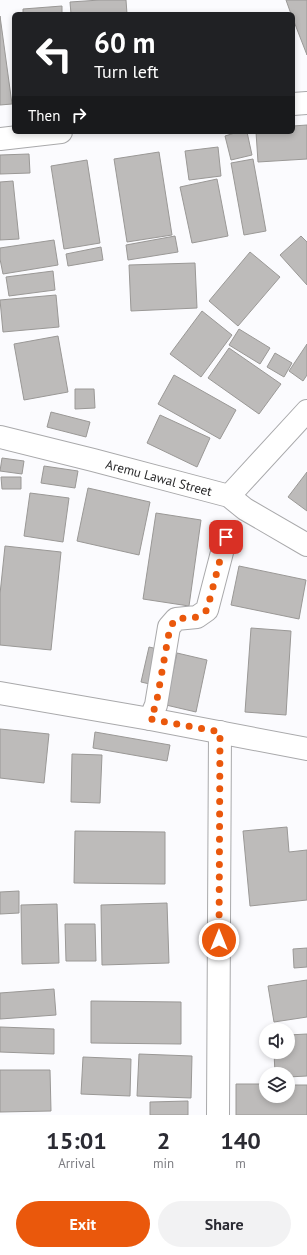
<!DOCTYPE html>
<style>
body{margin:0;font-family:"PT Sans",sans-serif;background:#f2f2f3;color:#2b2b33;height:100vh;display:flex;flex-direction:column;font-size:15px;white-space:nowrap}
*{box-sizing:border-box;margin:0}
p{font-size:13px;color:#7c7c81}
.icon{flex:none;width:22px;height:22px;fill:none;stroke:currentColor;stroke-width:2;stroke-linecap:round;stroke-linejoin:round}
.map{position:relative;height:1115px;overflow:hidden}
.sheet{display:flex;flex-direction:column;background:#fff;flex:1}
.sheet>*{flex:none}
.top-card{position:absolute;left:12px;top:12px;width:283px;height:122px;border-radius:6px;box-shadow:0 2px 6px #0003;background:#202124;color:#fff;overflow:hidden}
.fabs{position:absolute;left:259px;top:1023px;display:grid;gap:8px}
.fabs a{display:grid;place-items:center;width:36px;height:36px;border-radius:50%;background:#fff;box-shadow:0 2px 6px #0003;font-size:20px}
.pin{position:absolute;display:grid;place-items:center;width:34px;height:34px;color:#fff;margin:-17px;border-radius:8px;box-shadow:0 2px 6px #0006}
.me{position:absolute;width:44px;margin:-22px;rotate:0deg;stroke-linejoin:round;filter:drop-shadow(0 0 3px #0008)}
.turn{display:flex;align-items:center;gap:14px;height:84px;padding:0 16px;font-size:18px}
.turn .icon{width:52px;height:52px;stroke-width:2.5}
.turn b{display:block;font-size:28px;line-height:34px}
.then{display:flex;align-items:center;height:38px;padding:0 16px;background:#0003;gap:8px;font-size:15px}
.eta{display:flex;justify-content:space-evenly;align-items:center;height:68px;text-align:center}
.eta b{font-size:24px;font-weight:800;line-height:28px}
.action{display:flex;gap:8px;margin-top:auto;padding:8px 16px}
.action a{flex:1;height:46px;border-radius:24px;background:#ea580c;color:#fff;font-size:16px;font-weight:800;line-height:46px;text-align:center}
.action a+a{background:#f2f2f3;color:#2b2b33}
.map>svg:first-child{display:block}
.building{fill:#bdbbba;stroke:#9a9896}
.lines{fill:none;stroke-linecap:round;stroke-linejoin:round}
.minor-casing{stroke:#a9a9ab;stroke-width:24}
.minor{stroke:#fff;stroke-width:22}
.route{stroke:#ea580c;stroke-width:7;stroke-dasharray:0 12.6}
.labels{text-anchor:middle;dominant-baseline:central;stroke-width:3;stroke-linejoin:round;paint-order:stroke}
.street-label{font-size:13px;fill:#282829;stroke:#fbfbfe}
</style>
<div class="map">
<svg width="307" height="1115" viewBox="0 0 307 1115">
<rect width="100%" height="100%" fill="#fbfbfe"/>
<!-- building -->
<g class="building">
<path d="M100 0H126L127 14H71L70 2Z"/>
<path d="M286 0H307V55L293 19V14H291Z"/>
<path d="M62 6V14H23V9Z"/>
<path d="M0 16 12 104 0 105Z"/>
<path d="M307 125V159L258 162 256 132H293V126Z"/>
<path d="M238 132H247L252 155 231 160 225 136Z"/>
<path d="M218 147 221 176 189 180 185 151Z"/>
<path d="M159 152 172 235 127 242 114 159Z"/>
<path d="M29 154 30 173 0 174V155Z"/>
<path d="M253 159 266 231 244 235 231 163Z"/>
<path d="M87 160 100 243 64 249 51 166Z"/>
<path d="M217 179 228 236 192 243 180 187Z"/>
<path d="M13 181 19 239 0 240V182Z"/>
<path d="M175 236 178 252 128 260 126 245Z"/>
<path d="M301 236 307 242V285L280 255Z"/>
<path d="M54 240 58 265 3 274 0 259V248Z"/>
<path d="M101 247 103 260 68 266 66 254Z"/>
<path d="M250 252 280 277 238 326 209 301Z"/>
<path d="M195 263 197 308 131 311 129 265Z"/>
<path d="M53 271 55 290 9 296 6 277Z"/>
<path d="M56 295 59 327 3 332 0 300Z"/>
<path d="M202 311 232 335 201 377 170 354Z"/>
<path d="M239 329 270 348 260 364 229 345Z"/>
<path d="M58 336 68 392 24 400 14 344Z"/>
<path d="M307 344V375L303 381 289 371Z"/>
<path d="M229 348 281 384 259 414 208 378Z"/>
<path d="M275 353 292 363 284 377 267 367Z"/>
<path d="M174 375 236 410 220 439 158 404Z"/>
<path d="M75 389H94L95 408 75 409Z"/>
<path d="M51 412 90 422 86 437 47 427Z"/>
<path d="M160 415 210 438 197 467 147 443Z"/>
<path d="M2 458 24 461 22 474 0 471Z"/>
<path d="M44 466 78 471 75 488 41 483Z"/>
<path d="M307 472V511L288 497Z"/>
<path d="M1 477H21V489H2Z"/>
<path d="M88 488 150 502 139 555 77 541Z"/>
<path d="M30 493 69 498 63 542 24 536Z"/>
<path d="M156 513 201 520 189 606 143 599Z"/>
<path d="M5 546 61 552 51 650 0 645V594Z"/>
<path d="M239 566 306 580 299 619 231 605Z"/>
<path d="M251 628 291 631 286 715 245 712Z"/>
<path d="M149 647 162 650 154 685 141 682Z"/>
<path d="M177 653 207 660 196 712 166 705Z"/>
<path d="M0 729 49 734 44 783 0 778Z"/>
<path d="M95 732 170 745 167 761 93 748Z"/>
<path d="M72 754 102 755 100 803 71 802Z"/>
<path d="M287 827 289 852 307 850V900L250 906 243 831Z"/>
<path d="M75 831 165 832V884L74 883Z"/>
<path d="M19 891V913L0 914V892Z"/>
<path d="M167 903 169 963 102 965 101 905Z"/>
<path d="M57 904 59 963 22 964 21 905Z"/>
<path d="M65 924H95L96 961H66Z"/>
<path d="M307 948V967L294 968 293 949Z"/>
<path d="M307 980V1017L274 1022 268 986Z"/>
<path d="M54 989 56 1015 0 1019V993Z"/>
<path d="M91 1001 181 1002V1044L91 1043Z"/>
<path d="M0 1027 54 1029V1054L0 1052Z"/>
<path d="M307 1034V1076L288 1077V1074H275L274 1052H288V1035Z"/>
<path d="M139 1054 192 1056 191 1098 137 1096Z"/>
<path d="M83 1057 131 1059 130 1096 81 1094Z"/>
<path d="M0 1070H50L51 1111 0 1112Z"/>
<path d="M236 1084H266V1096H288V1085H307V1115H236Z"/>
<path d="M188 1101V1115H150V1102Z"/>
</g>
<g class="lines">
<defs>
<g id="minor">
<path d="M293 104 307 103"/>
<path d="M0 139 61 132"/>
<path id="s1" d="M0 437 93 460 229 496 245 509 307 545"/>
<path d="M229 496 307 411"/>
<path d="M0 693 150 719 307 749"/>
<path d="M150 719 156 705 169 627 176 619 197 617 207 610 226 537"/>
<path d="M218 1115 220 732"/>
</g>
</defs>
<!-- minor casing -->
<use href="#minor" class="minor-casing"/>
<!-- minor -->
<use href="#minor" class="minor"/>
</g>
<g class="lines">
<!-- route -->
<path class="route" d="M219 940 220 732 150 719 156 705 170 627 176 619 197 617 207 610 226 537"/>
</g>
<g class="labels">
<!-- street labels -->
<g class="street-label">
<text stroke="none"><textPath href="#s1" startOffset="164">Aremu Lawal Street</textPath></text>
</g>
</g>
</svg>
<div class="fabs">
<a><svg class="icon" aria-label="sound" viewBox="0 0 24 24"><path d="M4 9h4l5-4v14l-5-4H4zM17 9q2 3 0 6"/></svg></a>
<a><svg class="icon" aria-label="layers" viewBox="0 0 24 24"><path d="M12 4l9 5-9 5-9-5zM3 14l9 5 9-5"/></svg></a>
</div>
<div class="pin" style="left:226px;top:537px;background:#d93025"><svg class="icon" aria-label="arrive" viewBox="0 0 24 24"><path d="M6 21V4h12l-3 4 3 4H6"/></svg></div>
<svg class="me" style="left:219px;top:940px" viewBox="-20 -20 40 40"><circle r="17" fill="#ea580c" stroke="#fff" stroke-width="3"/><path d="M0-11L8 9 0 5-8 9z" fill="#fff"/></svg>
<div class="top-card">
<div class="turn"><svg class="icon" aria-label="left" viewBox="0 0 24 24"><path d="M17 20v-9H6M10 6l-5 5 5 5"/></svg><div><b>60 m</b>Turn left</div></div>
<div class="then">Then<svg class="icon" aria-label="right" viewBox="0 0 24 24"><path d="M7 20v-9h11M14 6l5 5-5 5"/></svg></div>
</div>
</div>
<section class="sheet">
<div class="eta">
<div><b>15:01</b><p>Arrival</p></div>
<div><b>2</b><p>min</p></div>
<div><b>140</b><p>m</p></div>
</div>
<div class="action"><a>Exit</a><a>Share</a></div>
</section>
